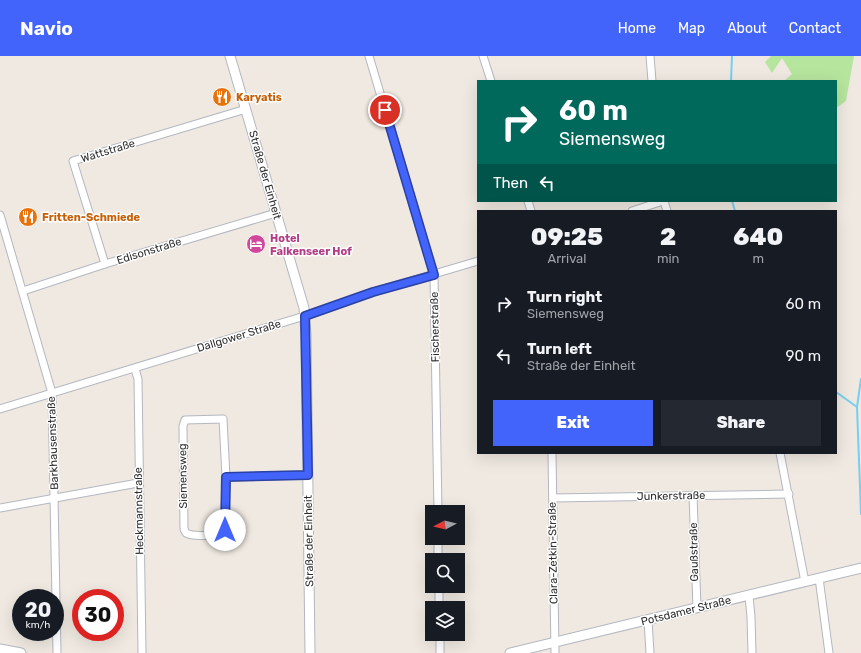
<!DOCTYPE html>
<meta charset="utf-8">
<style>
body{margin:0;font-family:Rubik,sans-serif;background:#242831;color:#f1f3f6;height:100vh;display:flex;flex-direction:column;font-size:15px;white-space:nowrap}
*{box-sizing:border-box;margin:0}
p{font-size:13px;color:#9ea1a6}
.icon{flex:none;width:22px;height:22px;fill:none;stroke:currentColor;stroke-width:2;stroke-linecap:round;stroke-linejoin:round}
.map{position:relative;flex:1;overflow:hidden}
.details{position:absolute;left:477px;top:154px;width:360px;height:244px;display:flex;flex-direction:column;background:#171b24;border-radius:0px;box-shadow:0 4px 16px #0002}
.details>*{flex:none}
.banner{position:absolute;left:477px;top:24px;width:360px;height:122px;border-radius:0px;box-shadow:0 4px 16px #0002;background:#00695c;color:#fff;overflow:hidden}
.needle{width:26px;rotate:263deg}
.controls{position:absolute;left:425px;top:449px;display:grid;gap:8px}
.controls a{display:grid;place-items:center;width:40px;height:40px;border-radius:0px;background:#171b24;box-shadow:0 4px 16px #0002;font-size:20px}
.speed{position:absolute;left:12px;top:533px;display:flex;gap:8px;font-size:20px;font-weight:700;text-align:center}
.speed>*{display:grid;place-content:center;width:52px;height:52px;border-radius:50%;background:#171b24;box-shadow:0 4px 16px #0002;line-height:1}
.speed small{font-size:10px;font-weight:400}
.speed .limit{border:6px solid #d22;background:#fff;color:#111}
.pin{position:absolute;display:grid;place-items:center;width:34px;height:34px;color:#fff;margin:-17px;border:2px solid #fff;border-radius:50%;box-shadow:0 1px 4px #0007}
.me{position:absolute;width:44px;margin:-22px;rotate:0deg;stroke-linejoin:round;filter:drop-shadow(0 0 3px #0008)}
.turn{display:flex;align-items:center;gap:14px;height:84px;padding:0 16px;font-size:18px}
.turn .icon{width:52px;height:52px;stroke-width:2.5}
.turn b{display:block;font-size:28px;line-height:34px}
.then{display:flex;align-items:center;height:38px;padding:0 16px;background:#0003;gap:8px;font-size:15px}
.eta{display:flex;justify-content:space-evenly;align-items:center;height:68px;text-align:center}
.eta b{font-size:24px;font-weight:800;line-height:28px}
.cta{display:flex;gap:8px;margin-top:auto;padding:8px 16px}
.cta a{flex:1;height:46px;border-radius:0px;background:#4264fb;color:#fff;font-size:16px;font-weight:800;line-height:46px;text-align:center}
.cta a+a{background:#242831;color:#f1f3f6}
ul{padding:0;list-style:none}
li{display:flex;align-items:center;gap:12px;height:52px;padding:0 16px}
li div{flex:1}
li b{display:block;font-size:15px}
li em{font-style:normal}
header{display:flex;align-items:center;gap:24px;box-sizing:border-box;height:56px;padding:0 20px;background:#4264fb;color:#fff}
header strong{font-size:19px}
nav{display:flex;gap:22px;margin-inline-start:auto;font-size:14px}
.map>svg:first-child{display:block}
.green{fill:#b6e59e}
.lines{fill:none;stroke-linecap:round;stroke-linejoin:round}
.stream{stroke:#75cff0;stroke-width:2}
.street-casing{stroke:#b4b7c1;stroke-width:9}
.secondary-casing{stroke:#b4b7c1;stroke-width:11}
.street{stroke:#fff;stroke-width:7}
.secondary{stroke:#fff;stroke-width:9}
.route-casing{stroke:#2b41a3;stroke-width:10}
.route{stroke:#4264fb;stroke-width:7}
.labels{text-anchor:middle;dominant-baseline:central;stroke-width:3;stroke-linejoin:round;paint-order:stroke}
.food-label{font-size:11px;font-weight:bold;fill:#c56008;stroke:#fff;text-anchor:start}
.street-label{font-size:11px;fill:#2e2e2e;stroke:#fff}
.hotel-label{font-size:11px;font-weight:bold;fill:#b23c85;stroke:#fff;text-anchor:start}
</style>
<header>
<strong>Navio</strong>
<nav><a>Home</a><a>Map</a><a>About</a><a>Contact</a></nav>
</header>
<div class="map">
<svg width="861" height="597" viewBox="0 0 861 597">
<rect width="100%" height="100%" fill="#efe9e1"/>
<!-- green -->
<path class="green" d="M771 0H854L846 45 836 52V25H784L792 18 782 2 772 17 765 6Z"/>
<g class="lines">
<!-- stream -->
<g class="stream">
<path d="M731 25 732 0"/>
<path d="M732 145 735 155"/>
<path d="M861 323 857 351 861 458"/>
<path d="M836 336 857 351"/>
</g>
<defs>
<g id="street">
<path d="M369 0 434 219 438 456"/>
<path d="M483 0 491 25"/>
<path d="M650 0 652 25"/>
<path d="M528 145 531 155"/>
<path d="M664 145 667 155"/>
<path d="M632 155 663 145"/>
<path d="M0 159 52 337 57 597"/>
<path d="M105 208 73 105 246 53"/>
<path d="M23 235 105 208 276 157"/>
<path d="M135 313 138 323 142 597"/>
<path d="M0 353 311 258 373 236 478 205"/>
<path d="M552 397 555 597"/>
<path d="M780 397 805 526"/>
<path d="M226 421 225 474C220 480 193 481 186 477L184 473 183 370 185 364 223 363 226 421 308 419"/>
<path d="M693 439 697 552"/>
<path d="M553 442 789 438"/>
<path d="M0 452 138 427"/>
<path d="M438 482V504"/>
<path d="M819 522 829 597"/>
<path d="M439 530V552"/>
<path d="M749 540 751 561 752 597"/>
<path d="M648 564 650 597"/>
<path d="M440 578V597"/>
</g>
<g id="secondary">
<path d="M230 0 304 252 306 278 310 597"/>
<path d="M0 593 21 597"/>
<path d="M510 597 861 512"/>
</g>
</defs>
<!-- street casing -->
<use href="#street" class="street-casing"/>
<!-- secondary casing -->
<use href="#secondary" class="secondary-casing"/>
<!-- street -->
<use href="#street" class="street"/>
<!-- secondary -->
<use href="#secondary" class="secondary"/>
</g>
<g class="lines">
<defs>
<path id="route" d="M225 474 226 421 308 419 305 260 373 236 434 219 385 54"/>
</defs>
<!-- route casing -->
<use href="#route" class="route-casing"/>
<!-- route -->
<use href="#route" class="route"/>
</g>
<!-- icons -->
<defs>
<symbol id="restaurant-disc" viewBox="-11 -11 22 22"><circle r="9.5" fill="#e8710a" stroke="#fff"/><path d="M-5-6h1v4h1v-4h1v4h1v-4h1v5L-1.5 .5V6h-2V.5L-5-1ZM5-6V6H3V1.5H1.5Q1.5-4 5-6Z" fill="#fff"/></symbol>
<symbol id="hotel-disc" viewBox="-11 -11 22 22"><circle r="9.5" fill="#d1479c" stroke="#fff"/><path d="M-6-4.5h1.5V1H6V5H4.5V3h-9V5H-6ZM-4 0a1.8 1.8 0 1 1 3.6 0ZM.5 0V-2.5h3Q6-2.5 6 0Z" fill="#fff"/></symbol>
</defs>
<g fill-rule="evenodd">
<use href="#restaurant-disc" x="211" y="30" width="22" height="22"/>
<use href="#restaurant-disc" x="17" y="150" width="22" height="22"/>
<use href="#hotel-disc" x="245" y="177" width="22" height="22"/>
</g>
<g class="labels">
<!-- food labels -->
<g class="food-label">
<text x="236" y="41">Karyatis</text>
<text x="42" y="161">Fritten-Schmiede</text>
</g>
<!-- street labels -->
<g class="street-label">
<text transform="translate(108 95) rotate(-17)">Wattstraße</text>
<text transform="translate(265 119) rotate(74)">Straße der Einheit</text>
<text transform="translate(149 195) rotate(-17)">Edisonstraße</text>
<text transform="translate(435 271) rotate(-91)">Fischerstraße</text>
<text transform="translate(239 280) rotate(-17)">Dallgower Straße</text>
<text transform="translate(53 387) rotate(-92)">Barkhausenstraße</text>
<text transform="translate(183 420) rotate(-91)">Siemensweg</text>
<text transform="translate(671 440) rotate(-1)">Junkerstraße</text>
<text transform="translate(139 455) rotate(-91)">Heckmannstraße</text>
<text transform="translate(309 485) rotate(-91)">Straße der Einheit</text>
<text transform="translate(694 496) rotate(-91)">Gaußstraße</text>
<text transform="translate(553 497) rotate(-91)">Clara-Zetkin-Straße</text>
<text transform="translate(686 555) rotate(-14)">Potsdamer Straße</text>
</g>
<!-- hotel labels -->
<g class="hotel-label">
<text x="270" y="182">Hotel<tspan x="270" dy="13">Falkenseer Hof</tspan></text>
</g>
</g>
</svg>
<div class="controls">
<a><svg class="needle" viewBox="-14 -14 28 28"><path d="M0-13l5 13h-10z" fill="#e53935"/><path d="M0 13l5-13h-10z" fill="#9ea1a6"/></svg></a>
<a><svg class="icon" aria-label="search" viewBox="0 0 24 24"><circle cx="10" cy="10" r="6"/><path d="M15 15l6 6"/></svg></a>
<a><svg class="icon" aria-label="layers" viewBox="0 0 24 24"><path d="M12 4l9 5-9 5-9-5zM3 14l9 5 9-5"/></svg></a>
</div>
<div class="speed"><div>20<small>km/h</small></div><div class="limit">30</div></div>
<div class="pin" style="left:385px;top:54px;background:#d93025"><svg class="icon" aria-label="arrive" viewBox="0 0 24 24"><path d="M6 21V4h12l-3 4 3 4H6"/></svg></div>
<svg class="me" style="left:225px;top:474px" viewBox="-20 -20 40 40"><circle r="19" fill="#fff"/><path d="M0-13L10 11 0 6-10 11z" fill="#4264fb"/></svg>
<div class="banner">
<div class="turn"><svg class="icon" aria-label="right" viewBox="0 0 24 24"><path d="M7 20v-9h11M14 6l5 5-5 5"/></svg><div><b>60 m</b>Siemensweg</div></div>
<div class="then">Then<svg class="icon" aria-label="left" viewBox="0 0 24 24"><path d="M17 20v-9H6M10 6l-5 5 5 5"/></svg></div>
</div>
<section class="details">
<div class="eta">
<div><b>09:25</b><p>Arrival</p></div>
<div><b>2</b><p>min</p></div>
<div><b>640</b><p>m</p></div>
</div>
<ul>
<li><svg class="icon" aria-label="right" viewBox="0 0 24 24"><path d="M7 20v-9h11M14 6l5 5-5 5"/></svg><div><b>Turn right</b><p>Siemensweg</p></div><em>60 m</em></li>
<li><svg class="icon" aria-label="left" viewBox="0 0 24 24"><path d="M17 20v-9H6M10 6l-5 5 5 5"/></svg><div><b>Turn left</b><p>Straße der Einheit</p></div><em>90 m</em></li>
</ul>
<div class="cta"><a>Exit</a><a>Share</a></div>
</section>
</div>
